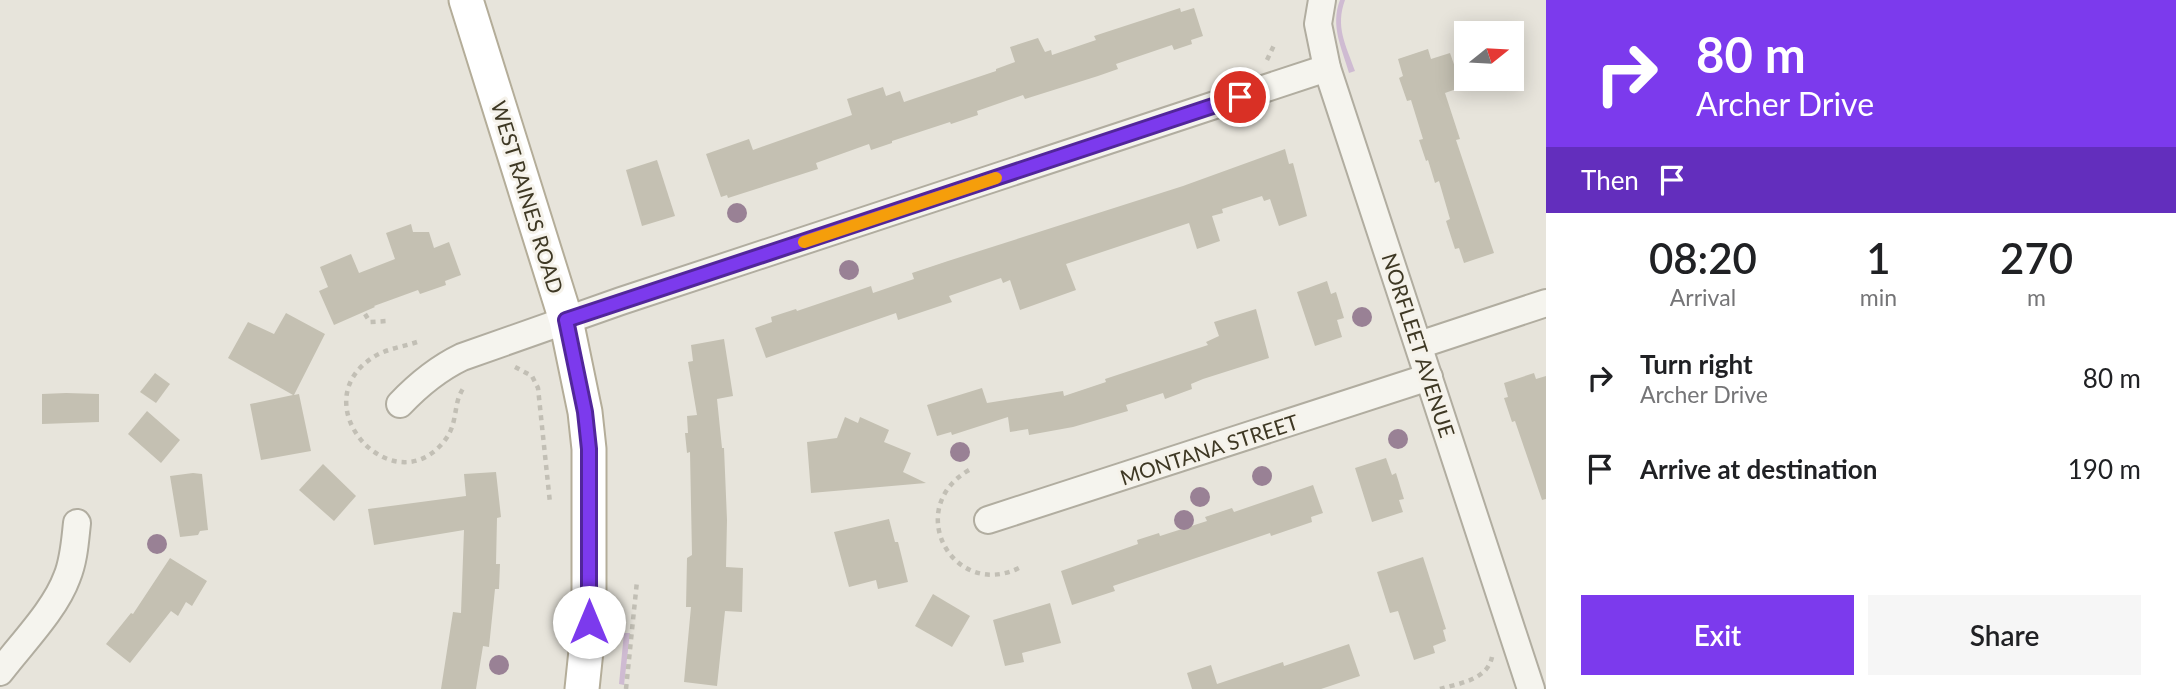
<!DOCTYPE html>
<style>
body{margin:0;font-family:Lato,sans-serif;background:#f6f6f6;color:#202124;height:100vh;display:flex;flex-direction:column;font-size:26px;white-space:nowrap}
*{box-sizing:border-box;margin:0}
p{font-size:23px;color:#757577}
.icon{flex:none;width:38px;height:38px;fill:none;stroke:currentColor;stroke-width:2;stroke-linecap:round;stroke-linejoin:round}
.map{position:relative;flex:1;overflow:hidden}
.side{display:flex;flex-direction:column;background:#fff;width:630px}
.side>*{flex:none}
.top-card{background:#7c3aed;color:#fff;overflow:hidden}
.needle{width:46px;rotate:72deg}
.fabs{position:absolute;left:1454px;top:21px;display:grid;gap:14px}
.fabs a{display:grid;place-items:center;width:70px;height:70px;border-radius:0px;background:#fff;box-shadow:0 4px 18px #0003;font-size:35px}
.pin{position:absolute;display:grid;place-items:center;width:60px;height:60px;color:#fff;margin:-30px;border:4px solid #fff;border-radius:50%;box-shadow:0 2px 7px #0007}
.me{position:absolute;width:77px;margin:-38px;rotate:0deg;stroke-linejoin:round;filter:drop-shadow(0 0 5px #0008)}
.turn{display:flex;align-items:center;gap:24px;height:147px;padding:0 35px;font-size:32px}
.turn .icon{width:91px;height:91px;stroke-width:2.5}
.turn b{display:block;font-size:49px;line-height:60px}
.then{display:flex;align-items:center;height:66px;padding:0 35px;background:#0003;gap:14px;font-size:26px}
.eta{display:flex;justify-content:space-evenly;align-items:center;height:119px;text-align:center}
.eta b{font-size:42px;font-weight:600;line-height:49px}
.button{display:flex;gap:14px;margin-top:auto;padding:14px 35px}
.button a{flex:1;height:80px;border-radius:0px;background:#7c3aed;color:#fff;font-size:28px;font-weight:600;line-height:80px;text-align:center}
.button a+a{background:#f6f6f6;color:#202124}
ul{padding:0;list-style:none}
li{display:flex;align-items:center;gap:21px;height:91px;padding:0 35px}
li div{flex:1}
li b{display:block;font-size:26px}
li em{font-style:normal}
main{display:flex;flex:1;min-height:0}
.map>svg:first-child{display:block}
.green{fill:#cfbbd2}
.building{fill:#c4c0b2}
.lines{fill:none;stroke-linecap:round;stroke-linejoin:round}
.minor-casing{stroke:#b1ada0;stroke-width:30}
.major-casing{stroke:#b4ad99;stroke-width:37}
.path{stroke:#c2bfb5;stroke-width:4.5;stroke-dasharray:5 5;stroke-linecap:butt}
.minor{stroke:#f5f4ee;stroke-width:26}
.major{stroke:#fff;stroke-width:33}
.tree{fill:#998195}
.route-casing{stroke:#51269a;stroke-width:18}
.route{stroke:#7c3aed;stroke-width:12}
.slow{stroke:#f59e0b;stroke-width:12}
.labels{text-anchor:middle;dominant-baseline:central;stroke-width:6;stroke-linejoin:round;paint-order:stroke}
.street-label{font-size:21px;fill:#3e3824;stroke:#f5f2ea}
</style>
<main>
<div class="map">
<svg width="1546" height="689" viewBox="0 0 1546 689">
<rect width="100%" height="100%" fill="#e7e4db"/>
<!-- green -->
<g class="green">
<path d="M1340 0H1345C1335 27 1346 45 1355 71L1349 73C1342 48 1330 26 1340 0Z"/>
<path d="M624 633H630L624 685 619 684Z"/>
</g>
<!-- building -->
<g class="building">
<path d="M1180 8 1181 12 1194 8 1203 36 1191 40 1192 44 1174 50 1172 45 1116 64 1118 69 1098 76 1025 99 1023 95 977 111 978 115 951 124 950 122 892 141V143L871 150 869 144 816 163 818 169 728 198 727 195 721 197 706 154 749 139 753 150 852 115 847 99 883 87 886 96 900 91 904 102 996 71V69L1015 62 1010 47 1038 38 1045 52 1051 50 1052 55 1096 40 1094 36Z"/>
<path d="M1428 49 1431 59 1450 53 1462 87 1445 93 1460 139 1456 140 1494 253 1464 263 1459 248 1455 249 1446 221 1450 219 1439 181 1435 183 1428 160 1426 161 1419 140 1423 139 1411 100 1407 101 1399 78 1403 76 1398 59Z"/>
<path d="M1285 149 1289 164 1293 163 1307 216 1279 226 1270 199 1264 201 1262 196 1222 209 1223 213 1212 216 1220 241 1197 249 1189 223 1066 264 1076 290 1020 310 1010 280 1003 283 1001 278 949 296 952 302 898 320 896 313 766 358 755 328 772 322 771 317 796 309 797 311 871 286 873 293 914 279 912 273 948 261 1183 186Z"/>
<path d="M657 160 675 216 642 226 626 170Z"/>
<path d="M411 224 413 232H429L434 248 449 242 461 275 445 281 446 285 420 294 418 290 374 306 375 307 334 325 319 291 328 287 320 267 351 254 359 273 395 259 386 233Z"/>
<path d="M1327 281 1331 294 1336 292 1344 318 1337 320 1342 337 1315 346 1297 292Z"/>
<path d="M1256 309 1269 358 1203 379 1191 384 1192 389 1165 399 1163 393 1126 405 1128 411 1073 427 1029 435 1028 429 1010 432 1008 417 952 435 951 432 937 436 927 405 982 388 987 403 1063 391 1064 396 1106 382 1105 379 1208 345 1206 342 1219 336 1214 322Z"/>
<path d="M286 313 325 334 294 395 299 394 311 451 261 460 250 404 293 395 228 358 248 322 274 334Z"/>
<path d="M724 339 733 396 717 399 722 448H724L727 520 726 567 743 568 742 612 725 611 717 686 684 682 691 607H686L687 558 692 555 690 452 687 453 685 433H688L687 416 697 415 688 362 693 361 691 345Z"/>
<path d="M155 373 170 384 156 403 140 392Z"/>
<path d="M1534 373 1536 379 1546 376V499L1542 500 1515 421 1512 422 1504 398 1508 397 1504 383Z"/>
<path d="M66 393 99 394V422L42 424V394Z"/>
<path d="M147 411 180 440 161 463 128 434Z"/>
<path d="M845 417 858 423 860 417 889 430 884 442 911 453 903 472 926 483 811 493 807 442 837 438Z"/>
<path d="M1386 458 1392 475 1396 473 1404 499 1399 500 1403 512 1372 522 1355 468Z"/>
<path d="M323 464 356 496 334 521 299 490Z"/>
<path d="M496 472 501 517 497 518 496 564H500L499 589H495L489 647 483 646 476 689H441L453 612 461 613 464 530 374 545 368 509 466 496 464 474Z"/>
<path d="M193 473 202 474 208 530 200 531 198 535 180 537 170 476Z"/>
<path d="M1313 485 1323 513 1311 517 1312 522 1271 536 1270 533 1113 586 1115 591 1072 605 1061 571 1138 544 1137 540 1159 533 1160 536 1207 521 1205 517 1232 508 1234 512Z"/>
<path d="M889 519 895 542H898L908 582 878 589 876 580 849 587 834 532Z"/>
<path d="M1423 557 1446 629 1443 630 1446 641 1433 646 1435 653 1414 660 1398 611 1390 613 1377 572Z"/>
<path d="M170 558 207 581 192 606 186 602 178 616 171 611 130 663 106 644 131 613 133 614Z"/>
<path d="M933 594 970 616 952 647 915 626Z"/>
<path d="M1050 603 1061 643 1022 653 1024 662 1005 666 993 620Z"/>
<path d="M1349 644 1360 676 1321 689H1192L1187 673 1211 665 1217 684 1283 662 1284 666Z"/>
</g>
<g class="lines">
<defs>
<g id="minor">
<path d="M1322 0 1318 24 1327 68 1531 689"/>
<path d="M1419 345 1546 303"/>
<path d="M400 404C419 384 437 369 462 357L621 301 1327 68"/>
<path d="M988 520 1429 377"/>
<path d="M0 672C22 643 55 610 67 577 74 560 75 541 77 523"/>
</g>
<path id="major" d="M466 0 566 320 585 412 589 449V622L582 689"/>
</defs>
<!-- minor casing -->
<use href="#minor" class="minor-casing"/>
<!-- major casing -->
<use href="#major" class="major-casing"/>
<!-- path -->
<g class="path">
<path d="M1267 60 1275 43"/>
<path d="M365 314 370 322 387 321"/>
<path d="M417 342C402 347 385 349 372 358 304 403 386 498 438 448 462 425 450 405 465 386"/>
<path d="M515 367 532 376 538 388 550 503"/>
<path d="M969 470C902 509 954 602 1021 567"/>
<path d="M626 689 637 581"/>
<path d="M1440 689C1460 683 1487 680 1492 657"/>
</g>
<!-- minor -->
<use href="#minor" class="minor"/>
<!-- major -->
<use href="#major" class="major"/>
</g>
<!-- trees -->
<g class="tree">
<circle cx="737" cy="213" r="10"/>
<circle cx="849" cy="270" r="10"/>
<circle cx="1362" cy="317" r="10"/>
<circle cx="1398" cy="439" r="10"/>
<circle cx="960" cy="452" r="10"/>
<circle cx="1262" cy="476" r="10"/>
<circle cx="1200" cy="497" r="10"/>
<circle cx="1184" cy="520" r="10"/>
<circle cx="157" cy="544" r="10"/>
<circle cx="499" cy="665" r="10"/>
</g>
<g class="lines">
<defs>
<path id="route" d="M589 622V449L585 412 566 320 1240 97"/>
</defs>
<!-- route casing -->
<use href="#route" class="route-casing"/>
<!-- route -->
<use href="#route" class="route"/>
<!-- slow -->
<path class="slow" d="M804 242 996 178"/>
</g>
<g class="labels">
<!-- street labels -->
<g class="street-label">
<text transform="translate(528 197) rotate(73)">WEST RAINES ROAD</text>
<text transform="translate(1419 345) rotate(72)">NORFLEET AVENUE</text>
<text transform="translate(1209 449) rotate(-18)">MONTANA STREET</text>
</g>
</g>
</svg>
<div class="fabs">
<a><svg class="needle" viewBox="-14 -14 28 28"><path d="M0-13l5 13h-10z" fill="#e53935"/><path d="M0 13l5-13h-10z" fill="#757577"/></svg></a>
</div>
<div class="pin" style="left:1240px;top:97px;background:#d93025"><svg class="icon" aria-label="arrive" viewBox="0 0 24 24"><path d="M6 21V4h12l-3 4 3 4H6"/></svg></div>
<svg class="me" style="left:589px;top:622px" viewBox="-20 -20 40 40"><circle r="19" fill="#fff"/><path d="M0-13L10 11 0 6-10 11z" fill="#7c3aed"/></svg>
</div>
<section class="side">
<div class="top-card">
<div class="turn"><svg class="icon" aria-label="right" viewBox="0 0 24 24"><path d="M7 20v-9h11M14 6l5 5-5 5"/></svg><div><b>80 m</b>Archer Drive</div></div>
<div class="then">Then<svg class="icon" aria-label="arrive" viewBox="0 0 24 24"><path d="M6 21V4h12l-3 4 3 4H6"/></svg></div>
</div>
<div class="eta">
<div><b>08:20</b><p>Arrival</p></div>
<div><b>1</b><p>min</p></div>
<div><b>270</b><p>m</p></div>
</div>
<ul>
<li><svg class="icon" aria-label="right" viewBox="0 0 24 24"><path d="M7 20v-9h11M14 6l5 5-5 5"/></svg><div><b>Turn right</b><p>Archer Drive</p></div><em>80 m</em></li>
<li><svg class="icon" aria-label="arrive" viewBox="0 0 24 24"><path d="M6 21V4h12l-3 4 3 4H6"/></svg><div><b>Arrive at destination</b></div><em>190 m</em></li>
</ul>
<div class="button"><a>Exit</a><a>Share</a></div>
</section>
</main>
